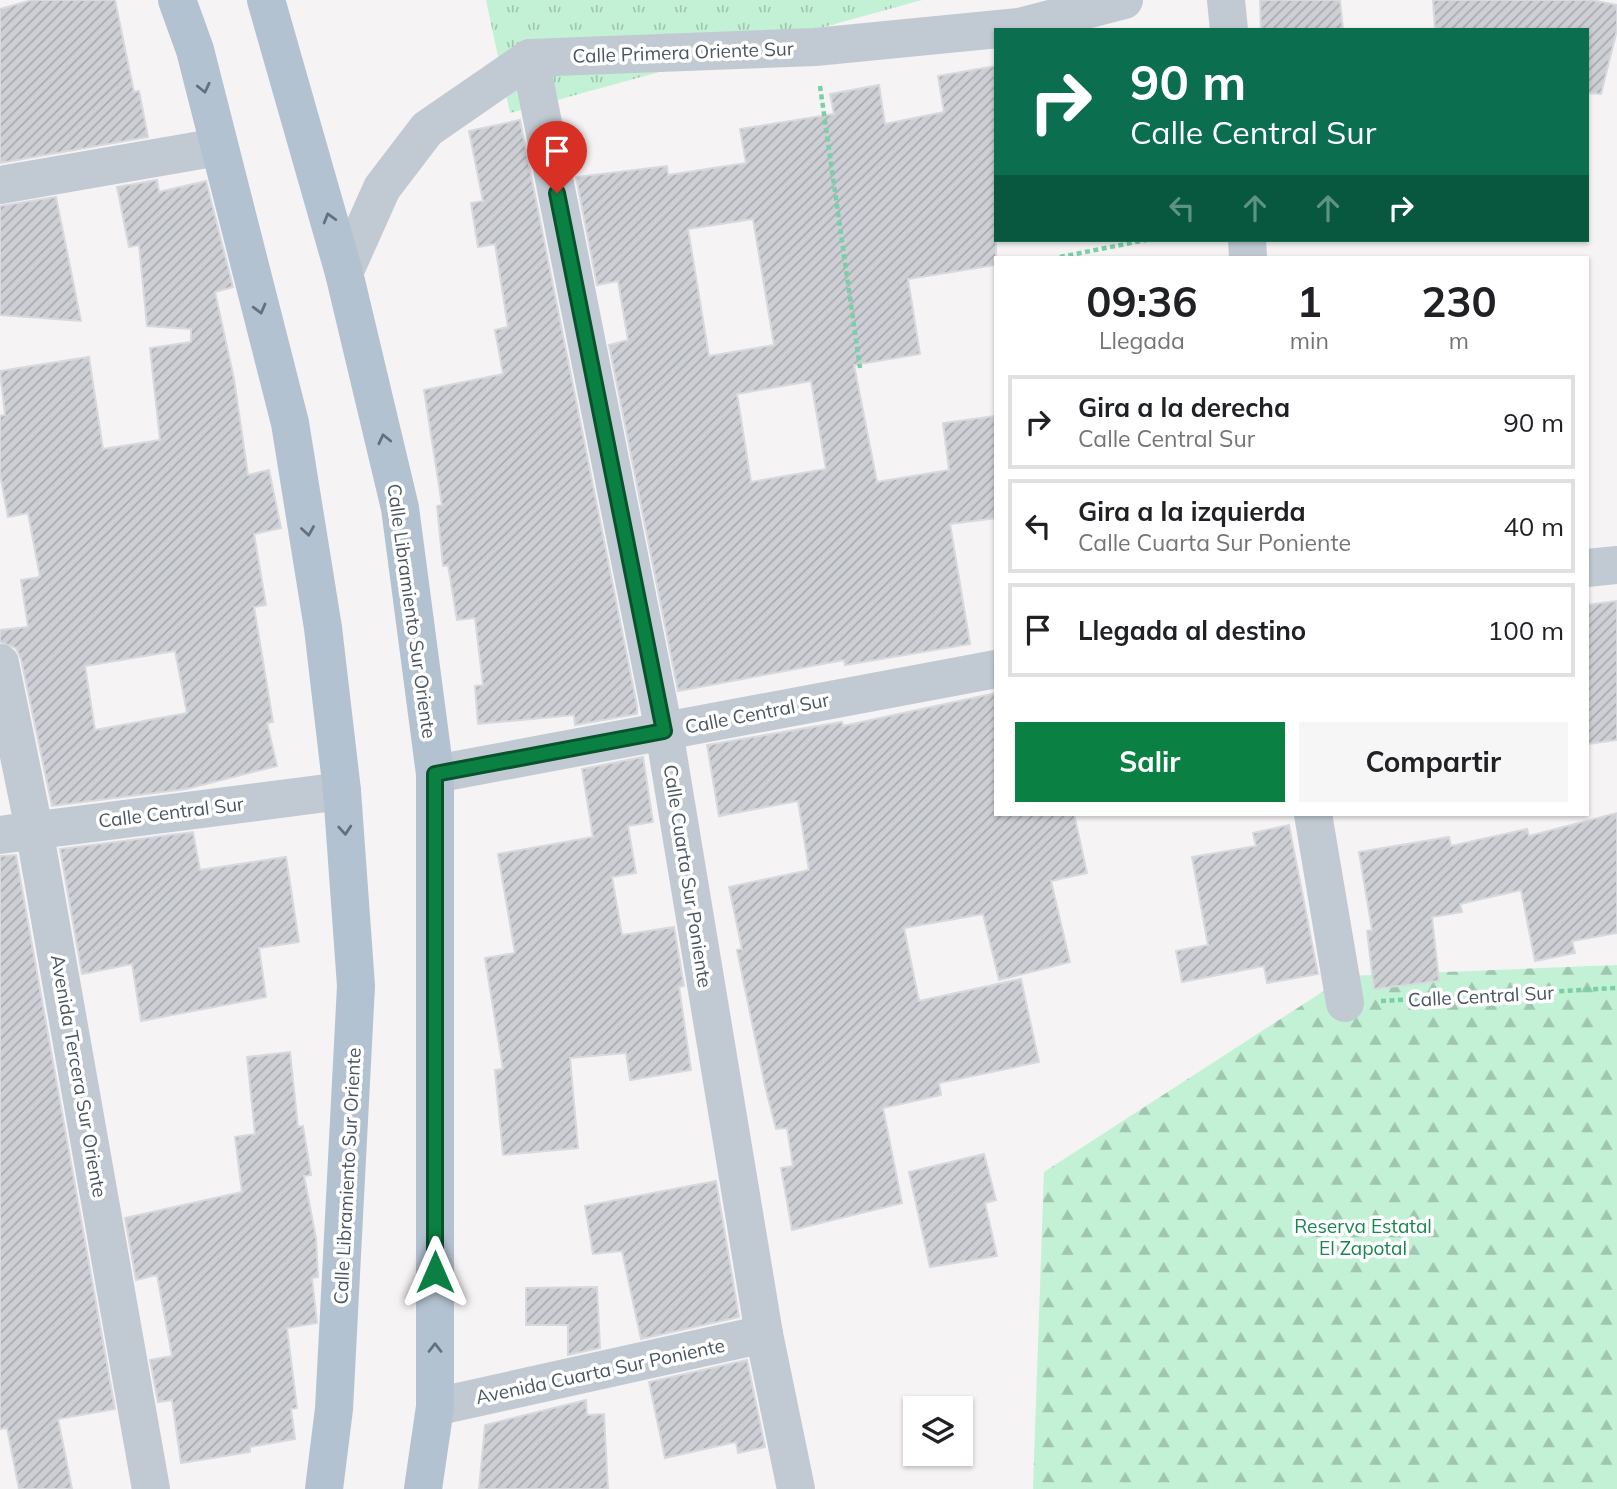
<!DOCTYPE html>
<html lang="es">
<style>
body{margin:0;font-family:Mulish,sans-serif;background:#f6f6f6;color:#202124;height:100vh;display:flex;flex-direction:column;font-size:26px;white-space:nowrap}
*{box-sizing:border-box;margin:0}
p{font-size:23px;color:#757577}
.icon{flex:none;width:38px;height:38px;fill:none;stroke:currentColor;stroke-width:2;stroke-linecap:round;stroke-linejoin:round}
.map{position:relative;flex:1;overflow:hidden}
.panel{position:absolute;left:994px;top:256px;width:595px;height:560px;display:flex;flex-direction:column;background:#fff;border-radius:0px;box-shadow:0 2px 5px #0004}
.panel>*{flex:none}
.banner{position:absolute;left:994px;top:28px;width:595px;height:214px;border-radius:0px;box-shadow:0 2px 5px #0004;background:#0b6e4f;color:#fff;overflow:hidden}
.buttons{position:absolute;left:903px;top:1396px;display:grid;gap:14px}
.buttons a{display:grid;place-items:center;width:70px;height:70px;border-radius:0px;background:#fff;box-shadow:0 2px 5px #0004;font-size:35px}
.pin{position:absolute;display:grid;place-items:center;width:60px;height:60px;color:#fff;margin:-72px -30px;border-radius:50% 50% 50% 0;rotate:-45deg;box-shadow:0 0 7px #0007}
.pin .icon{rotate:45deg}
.me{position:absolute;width:77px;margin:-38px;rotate:0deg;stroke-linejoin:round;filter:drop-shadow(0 0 5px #0008)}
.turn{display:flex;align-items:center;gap:24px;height:147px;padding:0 21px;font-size:32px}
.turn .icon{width:91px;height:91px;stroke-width:2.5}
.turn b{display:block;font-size:49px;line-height:60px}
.lanes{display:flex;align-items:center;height:66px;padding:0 21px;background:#0003;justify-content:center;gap:35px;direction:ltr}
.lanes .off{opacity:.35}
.eta{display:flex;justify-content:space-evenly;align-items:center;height:119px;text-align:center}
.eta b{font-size:42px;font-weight:700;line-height:49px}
.cta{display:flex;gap:14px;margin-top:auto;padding:14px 21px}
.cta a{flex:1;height:80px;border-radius:0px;background:#0b8043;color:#fff;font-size:28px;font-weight:700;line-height:80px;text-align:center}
.cta a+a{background:#f6f6f6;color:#202124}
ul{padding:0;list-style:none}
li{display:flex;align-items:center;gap:21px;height:94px;margin:0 14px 10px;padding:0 7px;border:4px solid #e0e0e0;border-radius:0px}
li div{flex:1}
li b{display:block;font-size:26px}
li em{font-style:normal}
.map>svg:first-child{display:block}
.grass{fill:url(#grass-tufts)}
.forest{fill:url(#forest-firs)}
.building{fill:url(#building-hatch);stroke:#d7d9de;stroke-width:2;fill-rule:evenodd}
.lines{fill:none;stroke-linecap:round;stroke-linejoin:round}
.path{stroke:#7ad0a6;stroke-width:4.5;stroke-dasharray:5 3.5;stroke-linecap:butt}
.minor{stroke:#c1cad2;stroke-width:38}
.major{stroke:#b3c2d1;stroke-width:38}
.oneway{stroke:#64717d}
.route-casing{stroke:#07532c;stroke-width:18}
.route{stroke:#0b8043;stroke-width:12}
.labels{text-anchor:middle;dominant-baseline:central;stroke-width:7;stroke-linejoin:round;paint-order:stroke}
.street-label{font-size:19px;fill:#4a5661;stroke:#fff}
.park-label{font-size:19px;fill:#17864f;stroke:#fff}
</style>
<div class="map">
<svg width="1617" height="1489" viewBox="0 0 1617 1489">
<defs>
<pattern id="grass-tufts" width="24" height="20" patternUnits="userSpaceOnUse" patternTransform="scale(1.75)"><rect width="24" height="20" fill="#c3f1d5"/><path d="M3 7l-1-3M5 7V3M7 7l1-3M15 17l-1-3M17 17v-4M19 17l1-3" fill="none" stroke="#a0c6b0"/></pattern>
<pattern id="forest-firs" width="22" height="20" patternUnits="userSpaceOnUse" patternTransform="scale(1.75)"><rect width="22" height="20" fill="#c3f1d5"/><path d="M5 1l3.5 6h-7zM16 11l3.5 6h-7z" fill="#a0c6b0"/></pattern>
<pattern id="building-hatch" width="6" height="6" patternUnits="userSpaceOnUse" patternTransform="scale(1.75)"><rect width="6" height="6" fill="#cdcfd5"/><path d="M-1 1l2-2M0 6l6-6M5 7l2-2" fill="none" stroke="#a8abb0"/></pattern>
</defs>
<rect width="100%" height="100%" fill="#f5f3f3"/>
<!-- grass -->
<path class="grass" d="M486 0H922L510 113Z"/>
<!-- forest -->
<path class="forest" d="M1617 965V1489H1033L1044 1172 1347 976Z"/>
<!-- building -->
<g class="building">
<path d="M32 0H115L134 92 139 91 148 137 0 163V9Z"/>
<path d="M1260 0H1340L1343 30H1261Z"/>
<path d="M1433 0H1591L1617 5V30L1601 94 1587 93V30H1435Z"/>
<path d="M996 66V265L908 279 920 354 854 365 877 482 949 470 943 423 996 416V518L950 524 970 644 845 665 844 660 678 691 609 345 628 340 618 281 597 285 576 177 667 166 668 175 746 163 740 129 834 114 830 94 879 85 885 124 944 112 938 76ZM753 219 774 345 709 356 688 229ZM811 381 826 469 751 482 737 394Z"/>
<path d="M520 120 637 706V714L575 725 574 715 478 724 475 686 483 685 475 618 457 620 448 565 443 566 437 506 442 505 424 390 503 374 495 330 508 327 495 244 478 247 471 203 483 201 469 131Z"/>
<path d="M157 180 159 192 206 181 233 287 215 292 234 379 248 475 269 470 281 528 254 534 266 605 254 607 273 722 267 723 277 766 186 789 52 806 21 659 16 648 0 642V630L28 627 21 580 40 577 28 513 8 517 0 474V416L5 415 0 371 89 357 103 449 160 440 150 348 191 342V329L147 326 139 245 129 247 117 187ZM175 651 187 713 95 730 85 666Z"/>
<path d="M56 197 81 321 0 315V206Z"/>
<path d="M1617 601V740L1587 744V605Z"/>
<path d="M996 693V814H1074L1087 873 1051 881 1070 962 999 980 983 914 904 928 919 1001 1021 979 1039 1062 939 1083 941 1095 883 1108 902 1203 792 1230 781 1168 793 1166 787 1128 776 1129 765 1086 737 950 742 949 729 887 809 870 798 801 719 816 707 745 842 722 843 726Z"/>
<path d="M643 757 653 822 628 826 636 873 612 877 622 935 674 927 684 986 679 987 691 1070 630 1080 626 1053 570 1058 578 1148 503 1155 495 1070 503 1069 485 958 515 953 498 854 593 837 582 769Z"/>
<path d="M1617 813V933L1572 941 1575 953 1535 961 1521 890 1460 904 1462 912 1432 917 1439 981 1374 989 1367 931 1372 930 1359 852 1449 837 1451 846 1527 829 1529 836Z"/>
<path d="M1289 825 1318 974 1267 983 1264 966 1182 982 1176 951 1208 945 1192 857 1256 846 1253 833Z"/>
<path d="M193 832 200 870 286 857 299 942 259 948 266 997 141 1021 132 964 82 974 60 849Z"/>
<path d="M16 855 115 1409 58 1419 72 1489H19L7 1428 0 1429V856Z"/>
<path d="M290 1052 298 1127 303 1126 311 1175 304 1176 316 1238 318 1277 312 1278 317 1323 287 1328 297 1408 291 1409 295 1439 250 1447V1452L181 1463 172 1400 158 1402 150 1360 172 1356 157 1275 136 1280 125 1218 242 1192 235 1137 255 1134 247 1057Z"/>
<path d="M984 1154 996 1200 985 1203 997 1256 930 1267 909 1172Z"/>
<path d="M716 1181 739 1317 641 1339 622 1251 593 1254 585 1206Z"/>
<path d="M597 1287 600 1348 568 1355V1325H526V1288Z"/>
<path d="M747 1360 765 1447 738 1453 736 1442 665 1458 649 1382Z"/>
<path d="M586 1400 587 1415 604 1414 608 1489H479L485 1425Z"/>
</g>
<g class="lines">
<!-- path -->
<g class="path">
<path d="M820 86 860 368"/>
<path d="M1060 257 1146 240"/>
<path d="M1381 1001 1617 988"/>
</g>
<!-- minor -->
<g class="minor">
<path d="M1226 0 1229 30"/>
<path d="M530 58 664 731 764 1334 796 1489"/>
<path d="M0 185 218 147"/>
<path d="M1247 240 1248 257"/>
<path d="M344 273 382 188 427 129 530 58 815 47 1019 27 1124 0"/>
<path d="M1587 568 1617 565"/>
<path d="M0 663 34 829 151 1489"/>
<path d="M435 774 996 669"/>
<path d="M1313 814 1345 1003"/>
<path d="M0 835 342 791"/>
<path d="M435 1407 764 1334"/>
</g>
<!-- major -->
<g class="major">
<path d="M177 0 195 50 290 423 323 628 342 791 356 986 334 1409 324 1489"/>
<path d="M266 0 344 273 400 508 435 774V1407L423 1489"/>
</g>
</g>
<!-- one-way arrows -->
<defs><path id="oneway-chevron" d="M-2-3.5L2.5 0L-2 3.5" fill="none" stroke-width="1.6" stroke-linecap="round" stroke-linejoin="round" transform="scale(1.75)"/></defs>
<g class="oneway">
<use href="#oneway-chevron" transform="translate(204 88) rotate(77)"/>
<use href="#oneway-chevron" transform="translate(329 218) rotate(-106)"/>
<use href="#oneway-chevron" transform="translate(260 309) rotate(75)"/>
<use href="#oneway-chevron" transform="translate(384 439) rotate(-103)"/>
<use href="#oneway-chevron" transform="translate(308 531) rotate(81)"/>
<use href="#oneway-chevron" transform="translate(345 830) rotate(86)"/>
<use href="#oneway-chevron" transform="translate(435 1348) rotate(-90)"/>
</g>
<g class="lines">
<defs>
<path id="route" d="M435 1272V774L664 731 557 193"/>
</defs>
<!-- route casing -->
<use href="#route" class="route-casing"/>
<!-- route -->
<use href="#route" class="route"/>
</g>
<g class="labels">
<!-- street labels -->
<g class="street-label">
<text transform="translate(683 52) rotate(-2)">Calle Primera Oriente Sur</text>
<text transform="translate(412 611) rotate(82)">Calle Libramiento Sur Oriente</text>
<text transform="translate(757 713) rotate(-11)">Calle Central Sur</text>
<text transform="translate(171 812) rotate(-7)">Calle Central Sur</text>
<text transform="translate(688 876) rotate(81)">Calle Cuarta Sur Poniente</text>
<text transform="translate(1481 996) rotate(-3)">Calle Central Sur</text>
<text transform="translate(79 1076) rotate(80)">Avenida Tercera Sur Oriente</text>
<text transform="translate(347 1176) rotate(-87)">Calle Libramiento Sur Oriente</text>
<text transform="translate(600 1371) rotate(-12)">Avenida Cuarta Sur Poniente</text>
</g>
<!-- park labels -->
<g class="park-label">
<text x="1363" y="1226">Reserva Estatal<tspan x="1363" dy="22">El Zapotal</tspan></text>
</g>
</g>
</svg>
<div class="buttons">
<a><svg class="icon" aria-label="layers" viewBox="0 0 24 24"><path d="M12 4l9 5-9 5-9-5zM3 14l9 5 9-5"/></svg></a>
</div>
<div class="pin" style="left:557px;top:193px;background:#d93025"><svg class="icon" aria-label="arrive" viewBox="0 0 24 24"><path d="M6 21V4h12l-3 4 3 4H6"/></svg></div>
<svg class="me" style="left:435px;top:1272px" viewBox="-20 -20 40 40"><path d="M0-17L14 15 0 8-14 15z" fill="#0b8043" stroke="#fff" stroke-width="4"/></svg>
<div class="banner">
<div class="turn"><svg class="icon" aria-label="right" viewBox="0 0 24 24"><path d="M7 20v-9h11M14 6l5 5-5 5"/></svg><div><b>90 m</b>Calle Central Sur</div></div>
<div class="lanes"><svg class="icon off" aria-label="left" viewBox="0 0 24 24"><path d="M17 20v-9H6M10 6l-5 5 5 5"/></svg><svg class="icon off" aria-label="ahead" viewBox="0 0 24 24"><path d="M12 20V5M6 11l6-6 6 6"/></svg><svg class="icon off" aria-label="ahead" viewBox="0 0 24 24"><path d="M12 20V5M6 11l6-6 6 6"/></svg><svg class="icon" aria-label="right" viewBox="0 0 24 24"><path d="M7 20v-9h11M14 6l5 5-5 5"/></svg></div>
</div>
<section class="panel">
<div class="eta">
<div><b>09:36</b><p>Llegada</p></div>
<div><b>1</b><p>min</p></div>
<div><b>230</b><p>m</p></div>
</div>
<ul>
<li><svg class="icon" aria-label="right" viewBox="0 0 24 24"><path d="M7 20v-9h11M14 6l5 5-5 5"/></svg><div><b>Gira a la derecha</b><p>Calle Central Sur</p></div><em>90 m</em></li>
<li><svg class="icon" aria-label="left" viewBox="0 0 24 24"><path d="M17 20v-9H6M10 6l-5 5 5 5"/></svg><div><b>Gira a la izquierda</b><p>Calle Cuarta Sur Poniente</p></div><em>40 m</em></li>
<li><svg class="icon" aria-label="arrive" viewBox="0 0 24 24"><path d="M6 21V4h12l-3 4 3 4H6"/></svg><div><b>Llegada al destino</b></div><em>100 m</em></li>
</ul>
<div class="cta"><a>Salir</a><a>Compartir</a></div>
</section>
</div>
